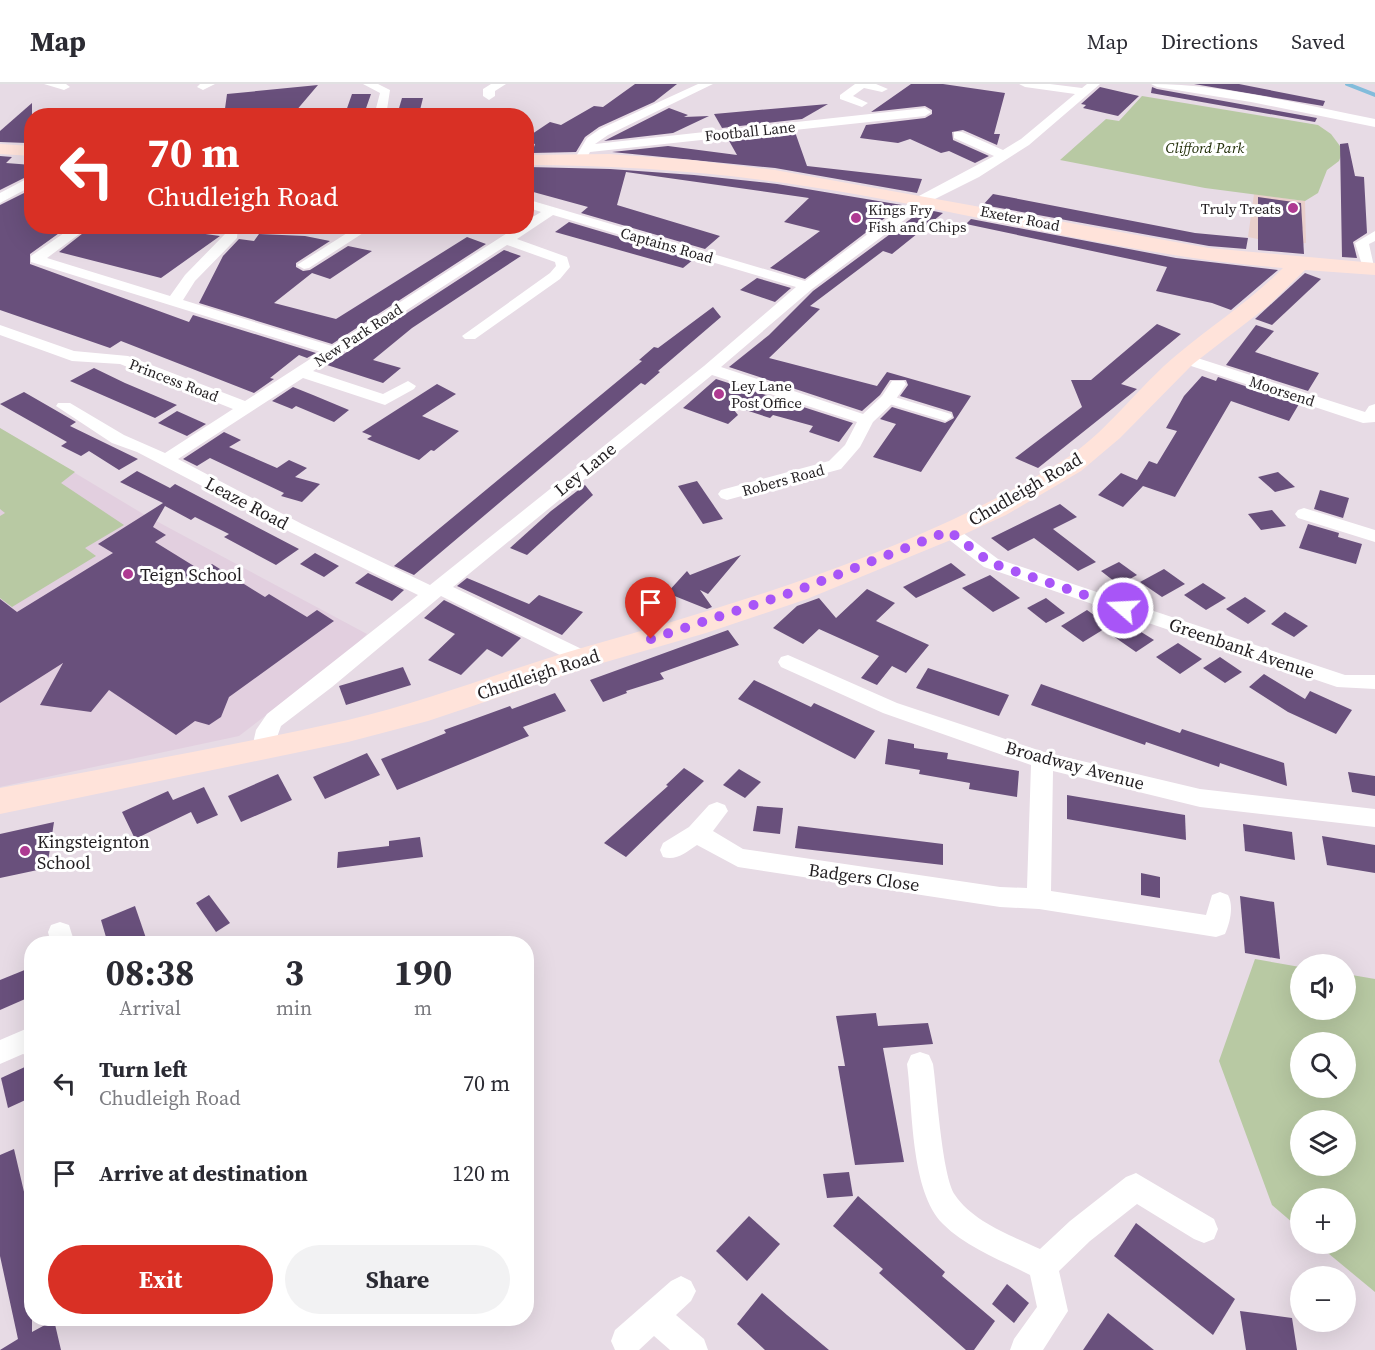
<!DOCTYPE html>
<meta charset="utf-8">
<style>
body{margin:0;font-family:"Source Serif 4",serif;background:#f2f2f3;color:#2b2b33;height:100vh;display:flex;flex-direction:column;font-size:22px;white-space:nowrap}
*{box-sizing:border-box;margin:0}
p{font-size:20px;color:#7c7c81}
.icon{flex:none;width:33px;height:33px;fill:none;stroke:currentColor;stroke-width:2;stroke-linecap:round;stroke-linejoin:round}
.map{position:relative;flex:1;overflow:hidden}
.sheet{position:absolute;left:24px;top:852px;width:510px;height:390px;display:flex;flex-direction:column;background:#fff;border-radius:24px;box-shadow:0 6px 24px #0002}
.sheet>*{flex:none}
.hud{position:absolute;left:24px;top:24px;width:510px;height:126px;border-radius:24px;box-shadow:0 6px 24px #0002;background:#d93025;color:#fff;overflow:hidden}
.tools{position:absolute;left:1290px;top:870px;display:grid;gap:12px}
.tools a{display:grid;place-items:center;width:66px;height:66px;border-radius:50%;background:#fff;box-shadow:0 6px 24px #0002;font-size:30px}
.pin{position:absolute;display:grid;place-items:center;width:51px;height:51px;color:#fff;margin:-62px -26px;border-radius:50% 50% 50% 0;rotate:-45deg;box-shadow:0 0 6px #0007}
.pin .icon{rotate:45deg}
.me{position:absolute;width:66px;margin:-33px;rotate:289deg;stroke-linejoin:round;filter:drop-shadow(0 0 4px #0008)}
.turn{display:flex;align-items:center;gap:21px;height:126px;padding:0 24px;font-size:27px}
.turn .icon{width:78px;height:78px;stroke-width:2.5}
.turn b{display:block;font-size:42px;line-height:51px}
.eta{display:flex;justify-content:space-evenly;align-items:center;height:102px;text-align:center}
.eta b{font-size:36px;font-weight:700;line-height:42px}
.cta{display:flex;gap:12px;margin-top:auto;padding:12px 24px}
.cta a{flex:1;height:69px;border-radius:36px;background:#d93025;color:#fff;font-size:24px;font-weight:700;line-height:69px;text-align:center}
.cta a+a{background:#f2f2f3;color:#2b2b33}
ul{padding:0;list-style:none}
li{display:flex;align-items:center;gap:18px;height:90px;padding:0 24px}
li div{flex:1}
li b{display:block;font-size:22px}
li em{font-style:normal}
header{display:flex;align-items:center;gap:36px;box-sizing:border-box;height:84px;padding:0 30px;background:#fff;border-bottom:2px solid #e1e1e2}
header strong{font-size:28px}
nav{display:flex;gap:33px;margin-inline-start:auto;font-size:21px}
.map>svg:first-child{display:block}
.commercial{fill:#e9cfcb}
.education{fill:#e2cfdf}
.green{fill:#b8c9a3;fill-rule:evenodd}
.lines{fill:none;stroke-linecap:round;stroke-linejoin:round}
.stream{stroke:#82bcdb;stroke-width:4}
.building{fill:#69507c}
.pedestrian{fill:#fff;fill-rule:evenodd}
.minor{fill:#fff;fill-rule:evenodd}
.secondary{fill:#ffe3da;fill-rule:evenodd}
.route{stroke:#a855f7;stroke-width:10;stroke-dasharray:0 18}
.poi-dot{fill:#ae3a92;stroke:#fff;stroke-width:2}
.labels{text-anchor:middle;dominant-baseline:central;stroke-width:6;stroke-linejoin:round;paint-order:stroke}
.far-street-label{font-size:15px;fill:#221e21;stroke:#fff}
.far-park-label{font-size:15px;font-style:italic;fill:#212e08;stroke:#fff}
.far-poi-label{font-size:15px;fill:#221e21;stroke:#fff;text-anchor:start}
.street-label{font-size:18px;fill:#221e21;stroke:#fff}
.poi-label{font-size:18px;fill:#221e21;stroke:#fff;text-anchor:start}
</style>
<header>
<strong>Map</strong>
<nav><a>Map</a><a>Directions</a><a>Saved</a></nav>
</header>
<div class="map">
<svg width="1375" height="1266" viewBox="0 0 1375 1266">
<rect width="100%" height="100%" fill="#e7dbe5"/>
<!-- commercial -->
<path class="commercial" d="M1254 110 1305 117 1306 159 1287 161 1248 153Z"/>
<!-- education -->
<path class="education" d="M0 344 145 431 367 550 352 565 239 652 0 703Z"/>
<!-- green -->
<g class="green">
<path d="M1142 12 1318 41 1331 50 1343 66 1339 77 1327 86 1318 109 1305 117 1205 104 1060 76 1106 35 1119 37Z"/>
<path d="M0 344 75 388 61 399 124 441 85 464 96 472 12 523 0 514V432L5 429 0 425Z"/>
<path d="M1255 875 1300 883V926H1346V890L1375 895V1208L1317 1160H1346V1114H1300V1145L1272 1121 1219 977ZM1300 958H1346V1004H1300ZM1300 1036H1346V1082H1300Z"/>
</g>
<g class="lines">
<!-- stream -->
<path class="stream" d="M1347 0 1375 11"/>
</g>
<!-- building -->
<g class="building">
<path d="M635 0H677L654 18 599 43 585 53 576 68 532 69 535 60 526 58V54L550 38 561 41 594 22 603 23Z"/>
<path d="M911 0H943L1005 9 994 50H1000L997 61 963 46 952 48 953 56 989 72 975 79 949 67 941 69 910 55 898 59 860 54 866 41 925 34 932 30V26L925 22 871 28Z"/>
<path d="M1194 0H1239L1325 17 1323 22Z"/>
<path d="M318 1 295 28 276 26 259 32H224L227 10Z"/>
<path d="M1100 3 1139 12 1118 32 1083 24 1086 21 1081 20Z"/>
<path d="M1152 3 1157 5 1317 34 1315 38 1151 9Z"/>
<path d="M352 10H371L364 30H345Z"/>
<path d="M402 14H423L419 30 397 31Z"/>
<path d="M32 19V55L27 59 0 58V47Z"/>
<path d="M828 20 802 35 722 44 714 30Z"/>
<path d="M669 24 688 31 684 33 709 32 673 49 604 57Z"/>
<path d="M795 48 807 82 922 95 917 109 775 84 612 68 668 62 737 71 728 55Z"/>
<path d="M1348 59 1355 92 1364 93 1367 149 1353 158 1357 174 1342 173 1340 60Z"/>
<path d="M0 72 12 73 6 79 32 81V90L0 106Z"/>
<path d="M528 83 610 85 694 91 777 100 902 121 805 195 770 184 820 147 784 138 809 114 626 88 617 121 720 152 705 165 581 129 588 123 526 106Z"/>
<path d="M32 105V142H69L30 170V180L189 238 193 231 316 269 307 274 299 271 270 294 274 295 254 309 121 257 110 264 0 226V121Z"/>
<path d="M993 110 1195 149 1248 154 1246 165 1209 162 983 121Z"/>
<path d="M1258 113 1301 119 1304 170 1258 166Z"/>
<path d="M924 125 943 129 892 170 883 167 810 222 820 225 769 274 877 302 887 288 971 312 921 388 873 373 896 340 880 335 892 323 945 339 954 334 952 328 900 312 908 301 906 296H890L880 311 862 327 729 283 769 251 813 207Z"/>
<path d="M971 135 1176 174 1278 186 1231 226 1212 219 1156 207 1167 183 966 140Z"/>
<path d="M569 138 694 175 683 184 555 148Z"/>
<path d="M92 142 131 146 135 143 159 147 162 144 220 152 161 194 59 168Z"/>
<path d="M259 150 305 152 330 157 296 179V183L303 187 310 186 348 162 372 167 330 195 312 189 274 219 336 235 467 153 486 160 332 260 199 219 223 172 239 155 254 157Z"/>
<path d="M504 166 521 172 412 244 373 276 401 284 383 299 327 281Z"/>
<path d="M1305 189 1321 195 1272 241 1255 235Z"/>
<path d="M757 194 791 204 775 218 740 206Z"/>
<path d="M713 223 721 233 658 287 660 288 645 301 641 299 414 491 394 482 642 277 639 276 654 263 658 264Z"/>
<path d="M1157 240 1181 250 1121 300 1137 305 1038 384 1015 374 1082 323 1071 296H1091Z"/>
<path d="M1256 241 1274 247 1255 268 1319 289 1308 307 1226 281Z"/>
<path d="M94 284 125 299 177 321 155 334 70 297Z"/>
<path d="M1202 292 1216 297 1218 293 1299 320 1289 337 1231 317 1175 413 1143 402 1123 423 1098 411 1121 389 1137 396 1149 377 1157 380 1177 347 1166 344 1184 312Z"/>
<path d="M716 295 853 339 839 358 809 348 813 342 773 331 770 334 730 321 738 331 728 340 683 324Z"/>
<path d="M437 300 456 310 422 332 459 347 434 367 431 366 419 376 367 355 372 352 362 348Z"/>
<path d="M293 303 313 311 349 326 334 338 296 322 292 325 272 317Z"/>
<path d="M24 308 76 338 70 342 138 375 119 386 89 367 81 372 61 362 67 358 0 320Z"/>
<path d="M177 327 206 340 187 352 158 339Z"/>
<path d="M224 348 241 356 229 363 277 384 289 376 307 384 295 393 320 400 302 418 281 412 284 409 210 374 197 382 183 375Z"/>
<path d="M137 387 170 404 175 400 299 465 276 481 224 453 229 450 195 433 191 436 165 422 153 443 166 451 155 458 202 487 212 480 265 513 269 510 307 533 317 526 334 537 229 613 221 633 209 641 195 637 176 651 109 606 91 628 40 621 63 579 0 619V515L17 528 113 469 98 460 163 419 120 398Z"/>
<path d="M1278 388 1295 403 1275 408 1258 393Z"/>
<path d="M697 397 723 435 703 440 678 402Z"/>
<path d="M585 401 593 411 527 471 510 464 551 427Z"/>
<path d="M1320 406 1349 414 1343 434 1314 425Z"/>
<path d="M1060 420 1077 433 1053 445 1096 478 1078 487 1034 454 1008 467 991 454Z"/>
<path d="M1272 426 1286 442 1261 446 1248 430Z"/>
<path d="M1308 440 1339 449 1338 453 1362 460 1356 480 1299 464Z"/>
<path d="M315 469 339 482 324 493 300 480Z"/>
<path d="M741 471 708 510 700 506 712 523 707 525 667 509 687 487 690 491Z"/>
<path d="M1119 478 1137 491 1119 501 1101 487Z"/>
<path d="M951 479 966 491 916 514 903 503Z"/>
<path d="M1164 485 1185 500 1162 513 1140 498Z"/>
<path d="M368 489 404 506 392 517 355 499Z"/>
<path d="M990 491 1020 514 993 528 962 504Z"/>
<path d="M467 494 529 520 539 511 583 528 562 551 457 502Z"/>
<path d="M1203 499 1226 514 1206 526 1184 511Z"/>
<path d="M867 505 895 519 876 537 929 561 906 589 892 582 877 601 861 594 879 572 819 545 803 560 773 544 797 522 819 514 836 534Z"/>
<path d="M1245 513 1266 527 1248 540 1226 525Z"/>
<path d="M1046 514 1065 529 1046 539 1027 524Z"/>
<path d="M444 516 521 554 502 573 487 565 461 591 428 576 455 550 424 534Z"/>
<path d="M1087 526 1109 542 1083 558 1061 542Z"/>
<path d="M1285 528 1308 542 1294 553 1271 540Z"/>
<path d="M1130 541 1154 556 1136 568 1113 552Z"/>
<path d="M728 546 739 561 660 589 664 595 626 607 627 609 603 618 590 596Z"/>
<path d="M1178 559 1202 575 1180 590 1156 573Z"/>
<path d="M1220 573 1242 588 1225 599 1203 584Z"/>
<path d="M403 583 411 601 346 621 339 602Z"/>
<path d="M928 584 1009 611 999 632 916 604Z"/>
<path d="M1264 590 1305 615 1310 607 1352 626 1336 650 1288 628 1249 603Z"/>
<path d="M754 596 811 623 814 619 875 647 855 675 738 615Z"/>
<path d="M1041 600 1180 649 1182 645 1284 679 1287 702 1220 679 1219 683 1146 658 1145 661 1031 621Z"/>
<path d="M555 609 566 627 523 643 529 652 397 706 381 675 446 649 444 646 510 622 512 625Z"/>
<path d="M888 655 914 660V664L948 669 947 675 1019 687 1017 713 969 705 970 699 919 690 920 686 885 680Z"/>
<path d="M367 669 380 691 325 715 313 693Z"/>
<path d="M684 684 704 697 626 773 604 759 668 702 666 701Z"/>
<path d="M739 685 761 698 745 714 723 701Z"/>
<path d="M1348 688 1375 692V712L1352 708Z"/>
<path d="M278 690 292 716 241 738 228 712Z"/>
<path d="M204 703 218 731 197 740 191 728 135 755 122 728 168 707 173 716Z"/>
<path d="M1067 711 1185 731 1186 756 1067 735Z"/>
<path d="M757 722 783 724 780 750 753 747Z"/>
<path d="M54 738 47 784 0 794V750Z"/>
<path d="M1243 740 1292 748 1295 776 1245 767Z"/>
<path d="M798 742 943 760V781L795 764Z"/>
<path d="M1322 752 1375 761V789L1327 781Z"/>
<path d="M420 753 423 773 337 784 338 768 389 762V757Z"/>
<path d="M1141 789 1160 793V814L1141 811Z"/>
<path d="M209 811 230 839 216 848 196 819Z"/>
<path d="M1240 812 1274 818 1280 875 1245 869Z"/>
<path d="M135 822 148 860H108L101 836Z"/>
<path d="M32 883V912L0 926V896Z"/>
<path d="M876 929 878 942 928 939 933 960 883 964 904 1078 855 1081 838 982H845L836 932Z"/>
<path d="M27 982 32 1013 8 1024 1 994Z"/>
<path d="M14 1065 32 1142V1248L54 1236 61 1266H0L18 1255 0 1172V1071Z"/>
<path d="M849 1088 853 1112 827 1114 823 1090Z"/>
<path d="M858 1112 945 1188 942 1192 995 1237 974 1266H966L879 1189 883 1185 833 1142Z"/>
<path d="M749 1132 780 1160 747 1197 716 1167Z"/>
<path d="M1136 1139 1235 1215 1213 1251 1114 1172Z"/>
<path d="M1007 1200 1029 1219 1014 1239 992 1220Z"/>
<path d="M762 1209 787 1231 829 1266H765L737 1240Z"/>
<path d="M1240 1227 1292 1234 1297 1266H1246Z"/>
<path d="M1108 1229 1154 1266H1083Z"/>
</g>
<g class="lines">
<!-- pedestrian -->
<path class="pedestrian" d="M888 311 951 330 952 333 946 337 883 318 882 315Z"/>
<!-- minor -->
<g class="minor">
<path d="M44 0H66L70 3 64 6Z"/>
<path d="M200 0H215L203 6 197 3Z"/>
<path d="M363 0H378L390 6 386 32H374L380 9Z"/>
<path d="M491 0H506L495 7V12L489 16 483 12V5Z"/>
<path d="M698 0H713L608 51 595 60 925 24 931 28 925 32 590 68 585 77 581 78 575 74 587 54 600 45Z"/>
<path d="M855 0H876L888 5 882 8 864 4 853 12 868 19 862 23 840 15V11Z"/>
<path d="M1019 0H1050L1082 4 1087 0H1100L1029 61 979 93 927 119 812 205 721 283 863 330 882 312 892 297H904L906 300 894 318 873 338 860 363 841 385 727 416 721 414 718 410 721 406 829 377 845 361 857 338 712 291 453 503 590 569 593 574 590 579H576L441 512 332 603 281 642 271 670 263 672 255 670 252 664 256 646 267 630 418 511 290 448 137 368 112 359 56 322 58 319H70L124 351 165 369 233 325 120 280 72 277 0 251V241L74 267 128 272 245 317 321 268 31 178V172L74 142H90L47 174 170 212 185 191 225 150 223 142H238L237 154 195 197 183 216 332 262 518 142H526V137L541 128 526 123V115L805 197 917 113 994 72 954 54V48H962L1003 66 1021 55 1075 10 1025 3ZM553 131 796 203 704 282 430 501 302 440 178 375 303 294 385 321 414 305 416 302 408 297 383 310 313 287 507 161 555 178 556 182 550 189 462 252 465 255H475L560 195 570 183 567 173 517 155Z"/>
<path d="M1151 0C1226 0 1302 21 1375 35V43L1251 18 1157 3Z"/>
<path d="M32 92V102L0 119V109Z"/>
<path d="M255 142H316L318 145 311 149 261 146Z"/>
<path d="M358 142H374L309 184 304 185 297 181Z"/>
<path d="M1375 147V157L1369 160 1375 187 1370 188 1363 184 1355 159Z"/>
<path d="M1185 270 1365 328 1369 322 1375 320V338L1363 339 1179 278 1177 275 1179 272Z"/>
<path d="M1304 424 1375 446V458L1298 434 1295 430 1298 426Z"/>
<path d="M949 441 955 443 998 475 1345 591H1375V605L1337 603 984 483 943 451 940 447 943 443Z"/>
<path d="M788 571 897 619 1044 668 1200 705 1375 725V743L1200 723 1053 687 1051 807 1206 831 1212 811 1220 808 1228 811C1234 822 1230 839 1225 850L1216 853 1039 825 1000 823 738 783 697 761C686 768 677 777 663 773L660 766 663 759 689 743 709 721 717 718 725 721 728 727 713 747 743 765 1000 803 1027 804 1031 681 883 629 781 583 778 578 781 573Z"/>
<path d="M60 838 69 841 75 860H51L48 848 51 841Z"/>
<path d="M28 944 32 946V974L23 970 0 980V956Z"/>
<path d="M920 968 929 971 933 980C937 1007 942 1092 955 1111 973 1138 1012 1152 1040 1165L1070 1137 1126 1093 1136 1089 1214 1135 1218 1145 1214 1155 1204 1159 1194 1155 1137 1120 1090 1157 1059 1187 1068 1227 1043 1266H1010L1014 1255 1037 1223 1030 1191C1001 1176 967 1164 943 1140 910 1107 913 1024 907 980L911 971Z"/>
<path d="M681 1192 691 1197 696 1207 691 1217 676 1231 704 1255 708 1266H670L654 1252 639 1266H615L611 1257 615 1246 671 1197Z"/>
</g>
<!-- secondary -->
<g class="secondary">
<path d="M0 60 32 62V72L0 70Z"/>
<path d="M609 70 692 76 775 86 1209 164 1375 179V191L1305 186 1268 222 1193 280 1120 354 1081 387 1006 431 958 453 807 515 706 549 592 582 428 637 348 658 0 730V704C116 682 233 662 348 636 429 617 505 586 585 563 747 517 914 467 1059 379 1106 351 1137 303 1179 269 1214 240 1250 217 1283 184 1140 173 1001 136 860 111 749 91 639 81 526 81V71Z"/>
</g>
</g>
<g class="lines">
<!-- route -->
<path class="route" d="M651 555 796 507 949 447 991 479 1123 524"/>
</g>
<!-- markers -->
<g class="poi-dot">
<circle cx="1293" cy="124" r="6"/>
<circle cx="856" cy="134" r="6"/>
<circle cx="719" cy="310" r="6"/>
<circle cx="128" cy="490" r="6"/>
<circle cx="25" cy="767" r="6"/>
</g>
<g class="labels">
<!-- far-street labels -->
<g class="far-street-label">
<text transform="translate(750 47) rotate(-6)">Football Lane</text>
<text transform="translate(1020 134) rotate(11)">Exeter Road</text>
<text transform="translate(667 161) rotate(16)">Captains Road</text>
<text transform="translate(358 251) rotate(-33)">New Park Road</text>
<text transform="translate(174 296) rotate(21)">Princess Road</text>
<text transform="translate(1282 307) rotate(18)">Moorsend</text>
<text transform="translate(783 396) rotate(-15)">Robers Road</text>
</g>
<!-- far-park labels -->
<g class="far-park-label">
<text x="1205" y="63">Clifford Park</text>
</g>
<!-- far-poi labels -->
<g class="far-poi-label">
<text x="1281" y="124" text-anchor="end">Truly Treats</text>
<text x="868" y="125">Kings Fry<tspan x="868" dy="17">Fish and Chips</tspan></text>
<text x="731" y="301">Ley Lane<tspan x="731" dy="17">Post Office</tspan></text>
</g>
<!-- street labels -->
<g class="street-label">
<text transform="translate(585 385) rotate(-39)">Ley Lane</text>
<text transform="translate(1025 405) rotate(-30)">Chudleigh Road</text>
<text transform="translate(247 419) rotate(28)">Leaze Road</text>
<text transform="translate(1242 564) rotate(19)">Greenbank Avenue</text>
<text transform="translate(538 590) rotate(-18)">Chudleigh Road</text>
<text transform="translate(1075 681) rotate(15)">Broadway Avenue</text>
<text transform="translate(864 793) rotate(8)">Badgers Close</text>
</g>
<!-- poi labels -->
<g class="poi-label">
<text x="140" y="490">Teign School</text>
<text x="37" y="757">Kingsteignton<tspan x="37" dy="21">School</tspan></text>
</g>
</g>
</svg>
<div class="tools">
<a><svg class="icon" aria-label="sound" viewBox="0 0 24 24"><path d="M4 9h4l5-4v14l-5-4H4zM17 9q2 3 0 6"/></svg></a>
<a><svg class="icon" aria-label="search" viewBox="0 0 24 24"><circle cx="10" cy="10" r="6"/><path d="M15 15l6 6"/></svg></a>
<a><svg class="icon" aria-label="layers" viewBox="0 0 24 24"><path d="M12 4l9 5-9 5-9-5zM3 14l9 5 9-5"/></svg></a>
<a>+</a>
<a>−</a>
</div>
<div class="pin" style="left:651px;top:555px;background:#d93025"><svg class="icon" aria-label="arrive" viewBox="0 0 24 24"><path d="M6 21V4h12l-3 4 3 4H6"/></svg></div>
<svg class="me" style="left:1123px;top:524px" viewBox="-20 -20 40 40"><circle r="17" fill="#a855f7" stroke="#fff" stroke-width="3"/><path d="M0-11L8 9 0 5-8 9z" fill="#fff"/></svg>
<div class="hud">
<div class="turn"><svg class="icon" aria-label="left" viewBox="0 0 24 24"><path d="M17 20v-9H6M10 6l-5 5 5 5"/></svg><div><b>70 m</b>Chudleigh Road</div></div>
</div>
<section class="sheet">
<div class="eta">
<div><b>08:38</b><p>Arrival</p></div>
<div><b>3</b><p>min</p></div>
<div><b>190</b><p>m</p></div>
</div>
<ul>
<li><svg class="icon" aria-label="left" viewBox="0 0 24 24"><path d="M17 20v-9H6M10 6l-5 5 5 5"/></svg><div><b>Turn left</b><p>Chudleigh Road</p></div><em>70 m</em></li>
<li><svg class="icon" aria-label="arrive" viewBox="0 0 24 24"><path d="M6 21V4h12l-3 4 3 4H6"/></svg><div><b>Arrive at destination</b></div><em>120 m</em></li>
</ul>
<div class="cta"><a>Exit</a><a>Share</a></div>
</section>
</div>
